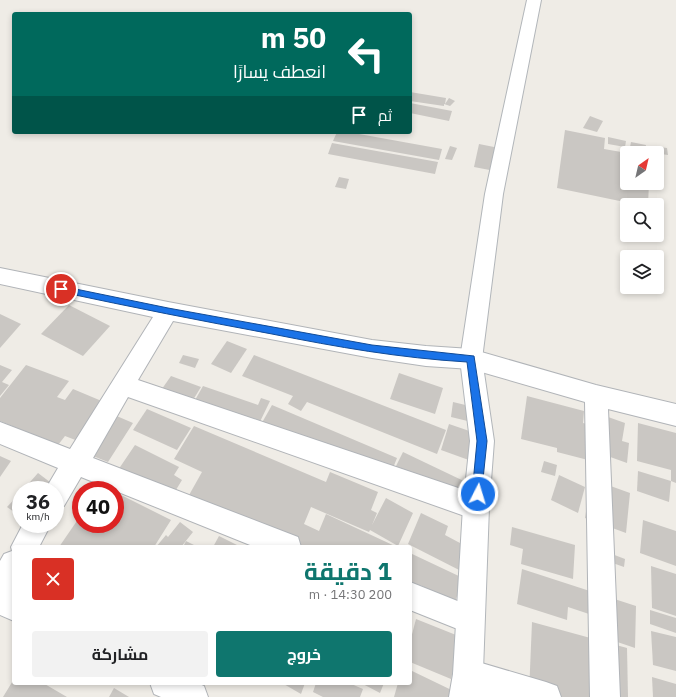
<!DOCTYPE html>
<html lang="ar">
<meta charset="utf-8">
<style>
body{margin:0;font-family:"IBM Plex Sans",Cairo,sans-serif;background:#f2f2f2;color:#202124;direction:rtl;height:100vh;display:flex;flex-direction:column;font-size:15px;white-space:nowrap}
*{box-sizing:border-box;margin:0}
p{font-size:13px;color:#757577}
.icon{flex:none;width:22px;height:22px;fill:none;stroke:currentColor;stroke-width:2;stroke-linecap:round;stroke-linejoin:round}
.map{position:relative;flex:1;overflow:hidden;direction:ltr}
.details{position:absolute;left:12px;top:545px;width:400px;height:140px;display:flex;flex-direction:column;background:#fff;border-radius:4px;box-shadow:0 2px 6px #0003;direction:rtl}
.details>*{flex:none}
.guide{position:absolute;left:12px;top:12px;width:400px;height:122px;border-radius:4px;box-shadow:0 2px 6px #0003;direction:rtl;background:#00695c;color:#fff;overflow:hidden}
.needle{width:26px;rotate:34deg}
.fabs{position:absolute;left:620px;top:146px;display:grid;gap:8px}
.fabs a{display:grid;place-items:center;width:44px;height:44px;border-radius:4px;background:#fff;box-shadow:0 2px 6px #0003;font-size:20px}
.speed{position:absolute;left:12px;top:481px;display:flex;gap:8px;font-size:20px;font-weight:700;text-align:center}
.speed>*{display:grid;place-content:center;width:52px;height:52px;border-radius:50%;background:#fff;box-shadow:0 2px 6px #0003;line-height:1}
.speed small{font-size:10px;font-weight:400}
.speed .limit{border:6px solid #d22;background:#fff;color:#111}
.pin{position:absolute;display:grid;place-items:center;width:34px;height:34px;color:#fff;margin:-17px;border:2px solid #fff;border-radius:50%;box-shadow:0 1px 4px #0007}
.me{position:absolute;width:44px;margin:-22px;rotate:5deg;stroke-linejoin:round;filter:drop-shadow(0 0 3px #0008)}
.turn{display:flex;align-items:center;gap:14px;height:84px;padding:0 20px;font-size:18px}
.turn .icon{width:52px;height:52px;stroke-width:2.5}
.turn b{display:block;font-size:28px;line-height:34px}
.then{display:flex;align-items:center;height:38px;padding:0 20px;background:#0003;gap:8px;font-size:15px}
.round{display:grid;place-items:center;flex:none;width:42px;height:42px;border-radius:4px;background:#f2f2f2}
.overview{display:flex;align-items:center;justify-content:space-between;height:68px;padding:0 20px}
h1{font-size:24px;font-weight:700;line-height:30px;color:#0f766e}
.action{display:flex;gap:8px;margin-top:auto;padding:8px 20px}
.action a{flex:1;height:46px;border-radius:4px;background:#0f766e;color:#fff;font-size:16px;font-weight:700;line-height:46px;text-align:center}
.action a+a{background:#f2f2f2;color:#202124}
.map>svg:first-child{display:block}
.building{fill:#cac7c3}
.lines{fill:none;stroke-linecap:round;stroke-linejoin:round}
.street-casing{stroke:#b1b4b8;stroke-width:2}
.secondary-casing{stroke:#b2b6ba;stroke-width:2}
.street{fill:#fff;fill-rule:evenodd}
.secondary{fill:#fff;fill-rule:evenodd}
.route{fill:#1a73e8;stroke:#114b97}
</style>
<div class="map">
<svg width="676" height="697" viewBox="0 0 676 697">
<rect width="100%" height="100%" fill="#efece6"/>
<!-- building -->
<g class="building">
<path d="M410 92 446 98 445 104 449 98 455 101 450 106 444 104V106L410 101Z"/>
<path d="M410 103 452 111 449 121 410 113Z"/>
<path d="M590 116 603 121 597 132 583 128Z"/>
<path d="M565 130 605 138 604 149 627 153V183H649L648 205H639L557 188Z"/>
<path d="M337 132H348L442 149 439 160 333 141Z"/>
<path d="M608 137 626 141 625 147 608 144Z"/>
<path d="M631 142 646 145 645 152 640 150 639 153 629 152Z"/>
<path d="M332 143 438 162 435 174 328 154Z"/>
<path d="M479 144 504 149 500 172 474 167Z"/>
<path d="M450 146 457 148 452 160 445 159Z"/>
<path d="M653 146 667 148 668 155 654 153Z"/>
<path d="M339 177 349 179 346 189 335 187Z"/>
<path d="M69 305 110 326 83 356 41 334Z"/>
<path d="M0 314 21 324 0 348Z"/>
<path d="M227 341 247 349 231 373 211 364Z"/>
<path d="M183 355 199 359 195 368 179 363Z"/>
<path d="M254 355 446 430 437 454 307 402 301 411 288 404 293 396 242 376Z"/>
<path d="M0 365 12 370 2 382 9 385 0 396Z"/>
<path d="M26 365 69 381 57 397 65 400 73 389 104 402 112 414 133 423 108 462 73 448 78 441 65 436 58 445 0 421V398Z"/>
<path d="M399 373 443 388 435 414 390 399Z"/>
<path d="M171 376 201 387 188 408 157 396Z"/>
<path d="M203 386 258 405 261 398 270 401 255 432 190 409Z"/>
<path d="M527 396 584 411 583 423 590 425 594 412 625 423 622 441 629 443 627 463 588 449V460L557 452V448L521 439Z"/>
<path d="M453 402 486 410 484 425 451 417Z"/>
<path d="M272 405 397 458 387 483 259 428Z"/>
<path d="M147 409 191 428 177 450 133 430Z"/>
<path d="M638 423 676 433V483L671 481V470L637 461Z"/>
<path d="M449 424 484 436 477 463 441 450Z"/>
<path d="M194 426 326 482 330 472 378 492 371 510 377 513 372 525 386 498 413 513 398 546 370 530 369 532 311 507 304 524 319 531 326 514 397 547H288L184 504 202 472 174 459Z"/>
<path d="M135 445 179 467 174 475 182 480 168 503 114 476Z"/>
<path d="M403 452 470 484 460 510 391 476Z"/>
<path d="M0 456 11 461 0 477Z"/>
<path d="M544 461 557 465 555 476 541 472Z"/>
<path d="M638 471 671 481 669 502 637 491Z"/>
<path d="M38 473 59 489 55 494V490H23Z"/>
<path d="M559 475 585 487 578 513 551 500Z"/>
<path d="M591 479 630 493 626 533 585 518Z"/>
<path d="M21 492V517L7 507Z"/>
<path d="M115 492 171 520 154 547H59L81 515V524H115Z"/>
<path d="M421 513 448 526 445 535 473 550 465 573 408 544Z"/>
<path d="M643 520 676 531V566L640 553Z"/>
<path d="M180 522 193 532 181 547H156L166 535 168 537Z"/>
<path d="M512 527 575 545 573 579 521 564 523 549 510 545Z"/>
<path d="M219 536 241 547H213Z"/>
<path d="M186 541 198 547H183Z"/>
<path d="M604 551 625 559 624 567 604 560Z"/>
<path d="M410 553 463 578 455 602 420 585 415 599 410 597Z"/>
<path d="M651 566 676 574V616L652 608Z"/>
<path d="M522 569 636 606 635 648 588 632 589 614 568 607 567 620 517 604Z"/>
<path d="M650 610 676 618V633L650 624Z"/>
<path d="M416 619 461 637 451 679 410 662V642Z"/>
<path d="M532 622 627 648 628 697H543L529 693Z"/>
<path d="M651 631 676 637V671L653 665Z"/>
<path d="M410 670 466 697H394L398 683H410Z"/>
<path d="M652 677 676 684V697H653Z"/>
<path d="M14 679V683H43L67 697H3Z"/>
<path d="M282 683H305L301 694Z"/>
<path d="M316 683H349L363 689 360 697H323L313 692Z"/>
<path d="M361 683H384L380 693Z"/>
<path d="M114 688 129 697H109Z"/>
</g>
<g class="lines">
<defs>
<g id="street">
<path d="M0 268 168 302 372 340 426 346 471 349 596 385 676 404V426L608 409 620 697H590L585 402 471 369 426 366 372 358 173 321 138 380 476 494 485 498 489 507 485 516 476 520 128 397 93 458 298 537 301 547H255L81 477 64 506 55 510V490H45L58 468 0 444V422L70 449 153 317 0 284Z"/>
<path d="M23 524H51L39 547H14V621L0 615V561L4 554 12 551 11 547Z"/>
<path d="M410 582 480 610 484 620 480 630 470 634 410 610Z"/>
<path d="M468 659 546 682 557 686 561 697H495L480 693 479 697H449L453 674 457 663Z"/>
<path d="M150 683H197L204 686 208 697H161L154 694Z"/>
</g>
<path id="secondary" d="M527 0H541L503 194 482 359 494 441 489 507 483 671 496 697H464L453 674 463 507 470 441 460 359 485 194Z"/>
</defs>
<!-- street casing -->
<use href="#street" class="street-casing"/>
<!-- secondary casing -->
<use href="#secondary" class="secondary-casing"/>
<!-- street -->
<use href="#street" class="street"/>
<!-- secondary -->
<use href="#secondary" class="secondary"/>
</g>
<!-- route -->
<path class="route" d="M58 286H61L168 308 372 345 474 356 487 441 481 498 478 499 474 498 472 494 477 441 467 362C400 358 337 347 272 334 202 321 131 307 61 292L57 289Z"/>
</svg>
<div class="fabs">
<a><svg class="needle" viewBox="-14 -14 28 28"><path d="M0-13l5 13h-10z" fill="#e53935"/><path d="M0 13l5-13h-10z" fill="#757577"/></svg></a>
<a><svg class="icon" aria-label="search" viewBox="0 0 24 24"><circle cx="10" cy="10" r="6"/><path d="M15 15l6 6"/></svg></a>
<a><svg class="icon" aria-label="layers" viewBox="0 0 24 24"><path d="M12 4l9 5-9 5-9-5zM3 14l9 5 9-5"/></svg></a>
</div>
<div class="speed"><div>36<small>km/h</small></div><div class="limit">40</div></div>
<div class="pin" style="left:61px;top:289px;background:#d93025"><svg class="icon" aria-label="arrive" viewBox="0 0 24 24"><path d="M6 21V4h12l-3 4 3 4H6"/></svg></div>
<svg class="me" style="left:478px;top:494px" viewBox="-20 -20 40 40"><circle r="17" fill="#1a73e8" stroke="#fff" stroke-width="3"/><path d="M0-11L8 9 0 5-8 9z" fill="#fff"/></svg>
<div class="guide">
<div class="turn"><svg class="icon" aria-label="left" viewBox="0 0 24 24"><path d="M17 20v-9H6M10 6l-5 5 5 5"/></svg><div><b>50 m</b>انعطف يسارًا</div></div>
<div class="then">ثم<svg class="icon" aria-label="arrive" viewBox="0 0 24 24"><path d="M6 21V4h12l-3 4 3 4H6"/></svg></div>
</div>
<section class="details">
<div class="overview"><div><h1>1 دقيقة</h1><p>200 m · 14:30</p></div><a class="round" style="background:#d93025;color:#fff"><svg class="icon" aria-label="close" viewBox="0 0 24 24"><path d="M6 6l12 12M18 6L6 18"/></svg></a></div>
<div class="action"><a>خروج</a><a>مشاركة</a></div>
</section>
</div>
